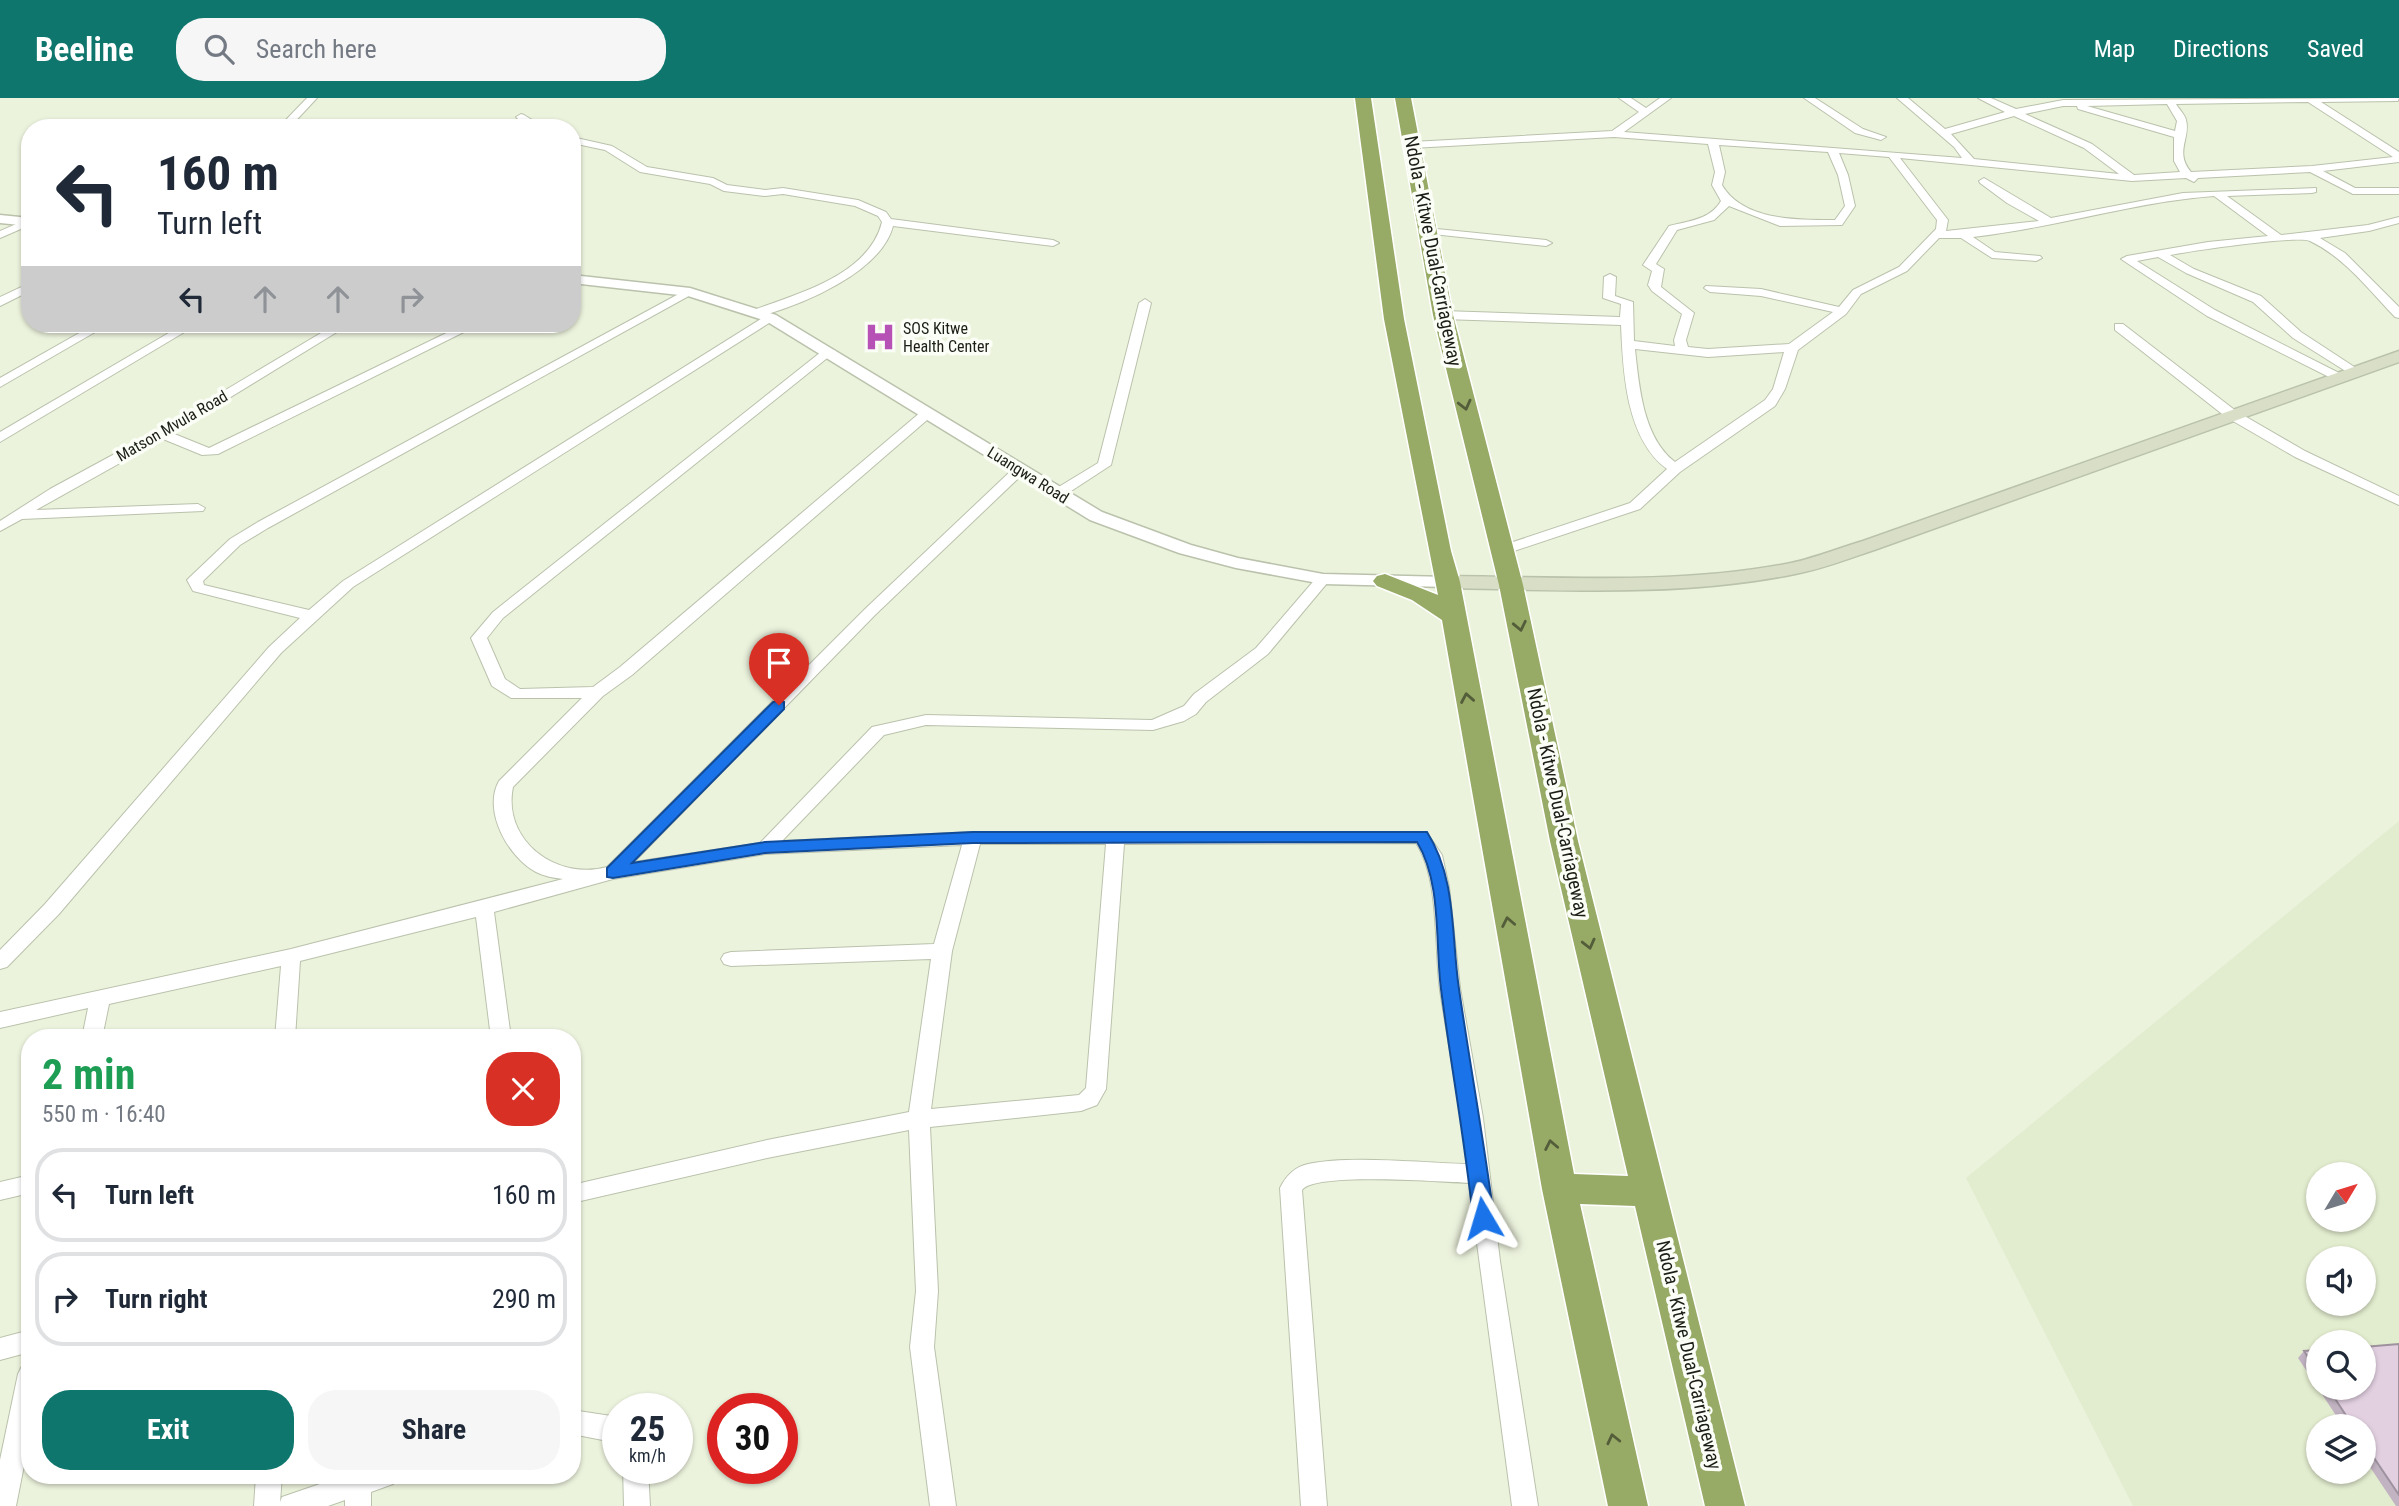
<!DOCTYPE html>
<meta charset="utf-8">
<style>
body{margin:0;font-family:"Roboto Condensed",sans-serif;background:#f6f6f7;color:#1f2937;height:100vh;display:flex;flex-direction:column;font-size:26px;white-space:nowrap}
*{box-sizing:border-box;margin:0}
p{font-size:23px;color:#747a83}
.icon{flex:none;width:38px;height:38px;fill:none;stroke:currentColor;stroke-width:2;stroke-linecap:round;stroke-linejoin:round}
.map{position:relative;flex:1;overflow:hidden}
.drawer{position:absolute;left:21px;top:931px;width:560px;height:455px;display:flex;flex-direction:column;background:#fff;border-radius:28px;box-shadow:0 2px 5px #0004}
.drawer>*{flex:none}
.hud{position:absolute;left:21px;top:21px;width:560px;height:214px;border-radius:28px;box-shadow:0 2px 5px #0004;background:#fff;color:#1f2937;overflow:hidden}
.needle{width:46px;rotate:52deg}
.buttons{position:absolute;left:2306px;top:1064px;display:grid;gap:14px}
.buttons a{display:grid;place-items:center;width:70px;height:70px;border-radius:50%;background:#fff;box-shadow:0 2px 5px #0004;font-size:35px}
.speed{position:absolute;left:602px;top:1295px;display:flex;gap:14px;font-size:35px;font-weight:700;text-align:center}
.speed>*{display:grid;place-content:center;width:91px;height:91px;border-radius:50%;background:#fff;box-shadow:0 2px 5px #0004;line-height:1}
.speed small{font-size:18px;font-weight:400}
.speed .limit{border:10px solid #d22;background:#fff;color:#111}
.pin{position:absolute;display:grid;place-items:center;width:60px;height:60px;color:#fff;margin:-72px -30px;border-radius:50% 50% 50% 0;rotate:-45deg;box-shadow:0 0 7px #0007}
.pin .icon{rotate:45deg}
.me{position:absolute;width:77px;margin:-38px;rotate:353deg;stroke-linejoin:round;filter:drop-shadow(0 0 5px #0008)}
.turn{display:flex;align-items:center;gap:24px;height:147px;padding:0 21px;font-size:32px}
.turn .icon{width:91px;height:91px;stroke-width:2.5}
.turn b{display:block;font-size:49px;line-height:60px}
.lanes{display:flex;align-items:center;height:66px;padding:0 21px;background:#0003;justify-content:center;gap:35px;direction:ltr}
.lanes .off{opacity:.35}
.round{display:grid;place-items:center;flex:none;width:74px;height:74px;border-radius:28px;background:#f6f6f7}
.overview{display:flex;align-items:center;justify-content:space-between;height:119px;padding:0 21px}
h1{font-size:42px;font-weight:700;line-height:52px;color:#1e9e55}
.primary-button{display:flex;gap:14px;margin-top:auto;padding:14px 21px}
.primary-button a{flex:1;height:80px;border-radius:28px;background:#0f766e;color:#fff;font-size:28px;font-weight:700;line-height:80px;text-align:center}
.primary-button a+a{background:#f6f6f7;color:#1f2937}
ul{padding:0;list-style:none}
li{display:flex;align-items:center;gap:21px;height:94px;margin:0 14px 10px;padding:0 7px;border:4px solid #e0e1e3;border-radius:28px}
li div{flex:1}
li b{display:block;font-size:26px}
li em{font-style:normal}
header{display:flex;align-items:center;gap:42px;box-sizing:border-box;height:98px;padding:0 35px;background:#0f766e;color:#fff}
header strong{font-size:33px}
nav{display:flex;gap:38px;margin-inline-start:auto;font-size:24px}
.search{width:490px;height:63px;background:#f6f6f7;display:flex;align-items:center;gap:18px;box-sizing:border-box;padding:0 24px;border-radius:28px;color:#747a83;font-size:26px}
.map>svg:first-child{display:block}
.built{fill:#e2ecce;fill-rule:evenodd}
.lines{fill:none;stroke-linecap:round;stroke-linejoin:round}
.minor-casing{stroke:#bac2ac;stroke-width:2}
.tertiary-casing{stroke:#bac2ac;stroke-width:3}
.secondary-casing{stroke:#bac2ac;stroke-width:3}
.trunk-casing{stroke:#fff;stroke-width:3}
.minor{fill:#fff;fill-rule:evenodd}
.tertiary{fill:#fff;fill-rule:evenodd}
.secondary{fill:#d8dfc6;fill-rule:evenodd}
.trunk{fill:#97aa66;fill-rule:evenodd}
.wall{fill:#c2b3c2}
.building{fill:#e2d0e1;stroke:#9e929e;stroke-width:2}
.oneway{stroke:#535d3a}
.route{fill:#1a73e8;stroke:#114b97;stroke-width:2}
.labels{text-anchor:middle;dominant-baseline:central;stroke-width:7;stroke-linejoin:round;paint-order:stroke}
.far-poi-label{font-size:16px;fill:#1c1e16;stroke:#fbfef6;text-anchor:start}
.far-street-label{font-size:16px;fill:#1c1e16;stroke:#fbfef6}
.street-label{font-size:19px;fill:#1c1e16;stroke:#fbfef6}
</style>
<header>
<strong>Beeline</strong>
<div class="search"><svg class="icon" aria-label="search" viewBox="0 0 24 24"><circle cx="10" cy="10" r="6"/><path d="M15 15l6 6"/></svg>Search here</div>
<nav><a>Map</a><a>Directions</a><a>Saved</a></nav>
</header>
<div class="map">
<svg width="2399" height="1408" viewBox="0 0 2399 1408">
<rect width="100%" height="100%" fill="#ecf3dd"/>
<!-- built -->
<path class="built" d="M2399 723V1408H2133L1966 1080ZM2319 1076H2364V1122H2319ZM2319 1160H2364V1206H2319ZM2319 1244H2364V1290H2319ZM2319 1328H2364V1374H2319Z"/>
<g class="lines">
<defs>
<g id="minor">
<path d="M307 0H317L289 30H278Z"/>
<path d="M1619 0H1631L1646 10 1660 0H1671L1624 34 1962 60 1954 49 1897 0H1908L1945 31 2005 14 1978 0H1991L2016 11 2063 2 2399 0 2398 3 2321 4 2399 54V64L2323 73 2355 90H2399V96H2353L2310 74 2198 80 2194 84 2186 80 2132 83 1900 60 1948 122 1946 133 2039 123 2007 105 1980 85 1979 83 1984 80 2051 120 2183 95 2316 90V94L2312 95 2227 98 2281 137 2368 127 2399 119V125L2369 133 2320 140 2345 155 2399 209V220L2395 219C2369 192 2344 159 2310 143 2297 137 2191 153 2170 157L2194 171 2261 198 2301 234 2359 272V278L2355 279 2293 240 2253 204 2186 175 2158 159 2137 163 2215 212 2341 276V282L2337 283 2207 218 2121 161 2127 158 2208 144 2268 138 2214 98C2133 104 2055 130 1973 139L1995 154 2040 158 2042 160 2036 163 1992 160 1961 140H1939L1907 173 1861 196 1846 216 1798 252 1785 291 1775 308 1680 374 1640 411 1505 456H1495V450L1630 405 1667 371C1626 341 1623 274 1621 227L1443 221 1437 217 1443 213 1620 219 1621 206 1603 200 1604 179 1610 176 1616 179 1615 198 1633 204 1634 243 1675 248 1674 242 1682 216 1652 193 1648 187 1652 173 1643 167 1669 128C1688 123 1710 122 1721 103L1712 87 1715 74 1708 46 1614 39 1412 50 1407 47 1412 44 1612 33 1639 14ZM2308 4 2393 59 2312 68 2191 74C2174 54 2191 40 2186 22 2185 17 2179 11 2176 6ZM2167 6 2177 23 2175 33 2087 8ZM2063 8H2077L2078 11 2174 39V63L2180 74 2134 77 2092 46 2025 16ZM2014 18 2084 50 2119 76 1974 61 1951 36ZM1719 47 1828 54 1838 77 1845 108 1835 122C1798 122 1743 123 1722 87L1725 74ZM1839 55 1889 59 1937 122 1936 131 1899 169 1853 192 1839 209 1761 191 1706 188 1704 190 1710 194 1761 198 1833 214 1789 246 1708 251 1688 249 1686 242 1694 215 1661 189 1664 171 1656 166 1677 132 1714 122 1729 108 1780 128 1842 127 1855 108 1848 77ZM1635 251 1708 259 1784 254 1773 291 1765 302 1675 364C1643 340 1639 288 1635 251Z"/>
<path d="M1804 0H1815L1863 31 1886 39 1881 42 1855 35Z"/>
<path d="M521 16 524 17 545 30H532L518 21 516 19Z"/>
<path d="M572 39 612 48 647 69 713 80 727 87 765 92 783 90 858 102 886 114 891 121 1053 142 1059 145 1053 148 893 128C881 175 801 207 758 219L754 218V212C799 195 869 177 882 124L878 118 855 108 783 96 765 98 724 93 710 86 640 74 605 52 572 45Z"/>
<path d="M30 120V127L0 140V133Z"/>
<path d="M1427 130 1546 142 1552 145 1546 148 1423 135V131Z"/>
<path d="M30 185V193L0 208V199Z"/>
<path d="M686 192 696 194 268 430 240 447 203 483 204 487 309 512 343 483 767 217 777 220 353 489 281 555 59 816 7 869 0 871V852L45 806 269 549 300 520 193 493 187 482 190 479 230 441 258 424Z"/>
<path d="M1145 201 1151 205 1111 367 1062 399H1052V393L1098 365 1139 205Z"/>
<path d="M95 226H109L0 289V280Z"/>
<path d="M184 226H198L0 344V334Z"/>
<path d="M336 226H350L172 335 209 350 465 226H480L218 356 202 357 163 341 36 412 198 406 205 410 203 413 22 421 0 433V423L50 391 157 333Z"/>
<path d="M2115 226H2123L2236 313 2305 353 2399 398V407L2295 359 2226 319 2115 232Z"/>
<path d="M826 250 836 253 503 520 487 540 505 581 520 591 593 589 620 569 922 313H932L934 316 632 577 603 598 513 689C502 743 557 783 607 769L865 511 1015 369H1025L1027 372 875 517 634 764 760 745 872 629 926 617 1152 622 1184 608 1194 596 1256 550 1318 478H1328L1330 481 1328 484 1268 556 1206 604 1196 616 1184 623 1153 632 926 627 884 637 782 743 973 734 1427 735 1442 757 1449 789 1460 890 1483 1020 1500 1163 1538 1408H1512L1469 1085C1442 1084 1315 1074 1302 1092L1327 1408H1301L1280 1090C1286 1078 1294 1069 1308 1066 1350 1057 1422 1065 1467 1066 1460 1008 1449 950 1440 892 1434 848 1440 782 1416 745L1124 746 1106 991 1097 1007 1081 1013 930 1029 938 1193 934 1249 956 1408H930L910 1249 916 1193 909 1032 767 1060 572 1105V1087L767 1042 909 1014 931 861 731 868 724 866 721 861 724 856 731 854 934 846 962 747 765 756 613 781 494 814 511 940H491L476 819 300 863 295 940H275L281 868 109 906 102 940H82L88 910 0 930V914L291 851 563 781C554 780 544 778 536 774 509 760 482 713 499 683L582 600H511L492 588 471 540 493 514ZM980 746H1106L1086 990 1079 997 931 1011 952 853Z"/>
<path d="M30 1077V1095L0 1102V1084Z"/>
<path d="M30 1232V1254L0 1262V1240Z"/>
<path d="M30 1265V1337L16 1408H0V1362L18 1276 22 1268Z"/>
<path d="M572 1312 618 1319V1345L572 1336Z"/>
<path d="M623 1370H648L650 1408H624Z"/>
<path d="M256 1377H282L280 1404 282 1399 346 1377H396L393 1386 371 1394V1408H345V1402L328 1408H254Z"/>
</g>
<g id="tertiary">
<path d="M0 117 30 120V128L0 125Z"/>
<path d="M572 177 690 190 776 217 1102 414 1191 447 1238 460 1323 476 1448 479 1457 484 1448 489 1323 486 1236 470 1179 455 1090 422 766 223 688 198 572 185Z"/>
</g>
<path id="secondary" d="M2399 253V264L1877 451C1850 460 1823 471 1795 476 1682 499 1563 492 1448 490L1437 484 1448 478C1560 479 1681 487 1791 465 1815 460 1839 450 1863 443Z"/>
<path id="trunk" d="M1355 0H1371L1404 221 1451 453 1460 484 1574 1076 1628 1078 1550 743 1499 487 1433 217 1395 0H1411L1453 217 1523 487 1578 743 1745 1408H1705L1635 1108 1580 1106 1648 1408H1608L1542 1091 1442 522 1412 502 1377 488 1373 483 1377 478 1385 476 1438 497 1384 221Z"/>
</defs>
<!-- minor casing -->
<use href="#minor" class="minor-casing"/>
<!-- tertiary casing -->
<use href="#tertiary" class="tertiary-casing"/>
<!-- secondary casing -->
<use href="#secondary" class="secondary-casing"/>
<!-- trunk casing -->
<use href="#trunk" class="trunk-casing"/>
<!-- minor -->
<use href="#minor" class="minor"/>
<!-- tertiary -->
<use href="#tertiary" class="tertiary"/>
<!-- secondary -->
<use href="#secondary" class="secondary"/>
<!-- trunk -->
<use href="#trunk" class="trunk"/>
</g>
<!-- wall -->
<path class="wall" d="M2399 1246V1408H2396L2364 1360V1328H2343L2298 1260 2304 1253 2319 1252V1290H2364Z"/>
<!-- building -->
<g class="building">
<path d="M2399 1246V1397L2364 1345V1328H2353L2328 1290H2364V1249Z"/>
<path d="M2319 1252V1276L2304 1253Z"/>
</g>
<!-- one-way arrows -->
<defs><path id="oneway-chevron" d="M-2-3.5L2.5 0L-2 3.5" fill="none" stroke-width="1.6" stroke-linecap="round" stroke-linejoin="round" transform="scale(1.75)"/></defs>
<g class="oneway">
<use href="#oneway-chevron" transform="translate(1465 307) rotate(76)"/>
<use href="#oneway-chevron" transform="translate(1520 528) rotate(78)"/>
<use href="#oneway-chevron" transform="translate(1467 600) rotate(-100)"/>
<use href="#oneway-chevron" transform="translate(1508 824) rotate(-101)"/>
<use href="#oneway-chevron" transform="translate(1589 846) rotate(76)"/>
<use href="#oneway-chevron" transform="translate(1551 1047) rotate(-101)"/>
<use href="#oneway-chevron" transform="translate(1613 1341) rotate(-103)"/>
</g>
<!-- route -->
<path class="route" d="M779 602 784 604V611L632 765 765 744 973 734H1427C1457 781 1451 838 1459 891 1470 967 1484 1043 1494 1120L1491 1126 1483 1129 1476 1126 1473 1120C1465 1043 1451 968 1441 891 1435 845 1442 785 1417 744L973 745 765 755 613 780 607 779V770L773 604Z"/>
<!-- icons -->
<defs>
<symbol id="hospital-bare" viewBox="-9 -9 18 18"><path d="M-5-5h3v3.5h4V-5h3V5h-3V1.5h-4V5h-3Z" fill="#b651b6" stroke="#fbfef6" stroke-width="2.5" paint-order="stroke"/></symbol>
</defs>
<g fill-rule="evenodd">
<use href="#hospital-bare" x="858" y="217" width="44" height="44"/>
</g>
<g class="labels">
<!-- far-poi labels -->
<g class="far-poi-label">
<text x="903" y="230">SOS Kitwe<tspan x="903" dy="18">Health Center</tspan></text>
</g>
<!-- far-street labels -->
<g class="far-street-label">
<text transform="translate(172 328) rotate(-30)">Matson Mvula Road</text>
<text transform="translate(1028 377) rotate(32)">Luangwa Road</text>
</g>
<!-- street labels -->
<g class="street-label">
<text transform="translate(1433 153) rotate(79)">Ndola - Kitwe Dual-Carriageway</text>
<text transform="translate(1558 705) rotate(78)">Ndola - Kitwe Dual-Carriageway</text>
<text transform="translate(1689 1257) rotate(77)">Ndola - Kitwe Dual-Carriageway</text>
</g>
</g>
</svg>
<div class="buttons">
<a><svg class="needle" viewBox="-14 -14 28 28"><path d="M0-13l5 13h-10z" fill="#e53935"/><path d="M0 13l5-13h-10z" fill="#747a83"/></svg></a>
<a><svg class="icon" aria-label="sound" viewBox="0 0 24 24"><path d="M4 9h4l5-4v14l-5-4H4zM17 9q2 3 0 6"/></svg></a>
<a><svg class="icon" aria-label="search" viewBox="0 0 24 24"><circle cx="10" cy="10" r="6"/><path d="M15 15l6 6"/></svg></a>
<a><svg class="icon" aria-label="layers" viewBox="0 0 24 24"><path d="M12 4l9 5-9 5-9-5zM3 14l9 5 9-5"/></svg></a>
</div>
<div class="speed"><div>25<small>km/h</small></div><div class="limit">30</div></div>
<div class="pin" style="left:779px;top:607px;background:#d93025"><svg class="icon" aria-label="arrive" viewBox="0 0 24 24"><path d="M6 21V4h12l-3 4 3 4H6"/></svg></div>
<svg class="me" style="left:1483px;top:1120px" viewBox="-20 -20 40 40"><path d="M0-17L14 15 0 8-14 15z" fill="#1a73e8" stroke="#fff" stroke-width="4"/></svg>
<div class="hud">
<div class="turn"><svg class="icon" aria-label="left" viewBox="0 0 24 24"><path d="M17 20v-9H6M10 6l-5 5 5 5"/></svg><div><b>160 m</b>Turn left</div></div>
<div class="lanes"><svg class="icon" aria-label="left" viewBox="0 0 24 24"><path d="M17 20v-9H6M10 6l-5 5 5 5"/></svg><svg class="icon off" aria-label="ahead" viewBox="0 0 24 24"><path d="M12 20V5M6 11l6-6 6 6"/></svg><svg class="icon off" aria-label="ahead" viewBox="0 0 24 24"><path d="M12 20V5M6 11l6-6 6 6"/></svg><svg class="icon off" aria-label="right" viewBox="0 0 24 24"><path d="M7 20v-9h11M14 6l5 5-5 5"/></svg></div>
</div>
<section class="drawer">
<div class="overview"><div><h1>2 min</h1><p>550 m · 16:40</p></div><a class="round" style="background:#d93025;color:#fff"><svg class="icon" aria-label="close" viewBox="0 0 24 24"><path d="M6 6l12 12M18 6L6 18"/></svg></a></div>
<ul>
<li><svg class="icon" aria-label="left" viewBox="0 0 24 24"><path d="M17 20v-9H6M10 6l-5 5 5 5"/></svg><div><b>Turn left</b></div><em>160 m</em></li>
<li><svg class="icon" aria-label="right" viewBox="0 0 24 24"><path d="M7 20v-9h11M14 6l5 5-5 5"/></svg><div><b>Turn right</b></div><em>290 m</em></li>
</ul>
<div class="primary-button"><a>Exit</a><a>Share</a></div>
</section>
</div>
